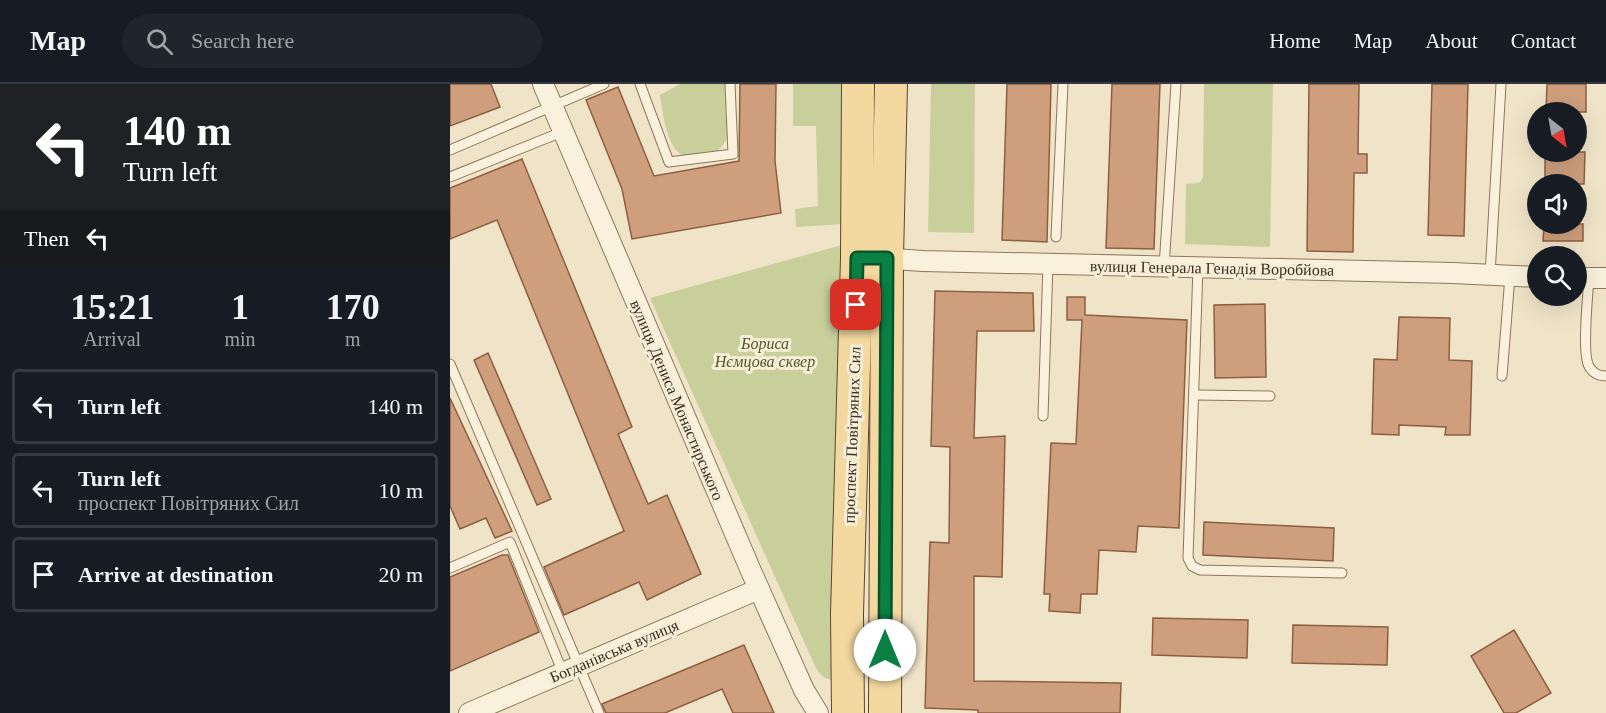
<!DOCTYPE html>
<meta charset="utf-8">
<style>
body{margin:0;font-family:Georgia,serif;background:#20242c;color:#f1f3f6;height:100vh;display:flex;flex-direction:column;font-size:22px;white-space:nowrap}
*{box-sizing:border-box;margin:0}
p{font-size:20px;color:#9ea1a6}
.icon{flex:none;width:33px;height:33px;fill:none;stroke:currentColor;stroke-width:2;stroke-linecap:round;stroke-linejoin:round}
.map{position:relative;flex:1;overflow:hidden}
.sheet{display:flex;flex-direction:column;background:#171b24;width:450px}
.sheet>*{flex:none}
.banner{background:#202124;color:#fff;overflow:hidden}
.needle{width:39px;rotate:149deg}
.fabs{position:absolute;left:1077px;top:18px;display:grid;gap:12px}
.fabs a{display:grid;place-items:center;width:60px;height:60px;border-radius:50%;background:#171b24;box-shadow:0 6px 24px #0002;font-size:30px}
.pin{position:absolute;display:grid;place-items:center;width:51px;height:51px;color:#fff;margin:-26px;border-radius:12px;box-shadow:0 3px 9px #0006}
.me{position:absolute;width:66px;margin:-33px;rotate:0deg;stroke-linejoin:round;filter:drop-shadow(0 0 4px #0008)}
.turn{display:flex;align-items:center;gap:21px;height:126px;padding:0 24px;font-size:27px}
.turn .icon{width:78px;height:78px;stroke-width:2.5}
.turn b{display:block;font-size:42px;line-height:51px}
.then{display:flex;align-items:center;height:57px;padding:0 24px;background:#0003;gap:12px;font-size:22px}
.eta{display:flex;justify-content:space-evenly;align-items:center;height:102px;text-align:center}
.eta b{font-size:36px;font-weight:600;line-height:42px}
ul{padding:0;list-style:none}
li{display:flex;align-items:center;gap:18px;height:75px;margin:0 12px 9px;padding:0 12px;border:3px solid #363941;border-radius:6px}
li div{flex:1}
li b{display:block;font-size:22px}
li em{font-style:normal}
header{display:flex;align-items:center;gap:36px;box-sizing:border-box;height:84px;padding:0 30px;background:#171b24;border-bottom:2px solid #363941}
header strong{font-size:28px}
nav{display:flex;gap:33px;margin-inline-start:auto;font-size:21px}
.search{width:420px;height:54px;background:#20242c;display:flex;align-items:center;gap:15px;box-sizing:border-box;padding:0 21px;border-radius:33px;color:#9ea1a6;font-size:22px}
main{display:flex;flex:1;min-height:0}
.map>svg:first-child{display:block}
.green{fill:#c9cf9b}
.building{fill:#cf9f7d;stroke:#8d5f41;stroke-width:1.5}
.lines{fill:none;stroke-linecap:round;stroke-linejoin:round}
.service-casing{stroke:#8d765c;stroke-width:11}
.minor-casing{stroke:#8d765c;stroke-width:22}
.primary-casing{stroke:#5b4430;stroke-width:34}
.service{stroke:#faf1dc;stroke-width:9}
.minor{stroke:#faf1dc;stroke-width:20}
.primary{stroke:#f3d9a0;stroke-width:32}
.route-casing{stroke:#07532c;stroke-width:15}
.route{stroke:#0b8043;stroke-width:10}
.labels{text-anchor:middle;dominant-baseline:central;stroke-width:6;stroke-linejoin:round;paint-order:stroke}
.street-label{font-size:16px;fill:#3d2e20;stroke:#f7eed8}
.park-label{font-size:16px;font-style:italic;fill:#4d5a26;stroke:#f7eed8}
</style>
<header>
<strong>Map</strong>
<div class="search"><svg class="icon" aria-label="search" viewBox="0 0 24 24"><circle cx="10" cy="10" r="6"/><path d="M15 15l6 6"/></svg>Search here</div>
<nav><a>Home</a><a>Map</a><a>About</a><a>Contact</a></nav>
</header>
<main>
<section class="sheet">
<div class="banner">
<div class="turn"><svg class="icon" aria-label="left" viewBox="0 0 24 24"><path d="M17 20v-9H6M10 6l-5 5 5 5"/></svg><div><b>140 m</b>Turn left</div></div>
<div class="then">Then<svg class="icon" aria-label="left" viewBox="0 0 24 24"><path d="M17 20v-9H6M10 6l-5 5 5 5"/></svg></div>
</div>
<div class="eta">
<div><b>15:21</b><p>Arrival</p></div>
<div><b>1</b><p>min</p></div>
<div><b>170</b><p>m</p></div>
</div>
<ul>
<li><svg class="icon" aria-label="left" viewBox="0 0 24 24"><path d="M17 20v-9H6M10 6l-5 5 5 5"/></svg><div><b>Turn left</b></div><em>140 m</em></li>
<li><svg class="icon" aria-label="left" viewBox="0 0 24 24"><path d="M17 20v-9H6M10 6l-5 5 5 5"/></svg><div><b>Turn left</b><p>проспект Повітряних Сил</p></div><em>10 m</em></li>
<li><svg class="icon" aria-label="arrive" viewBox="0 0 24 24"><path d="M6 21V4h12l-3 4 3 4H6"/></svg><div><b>Arrive at destination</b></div><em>20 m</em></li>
</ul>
</section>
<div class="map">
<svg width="1156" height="629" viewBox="0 0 1156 629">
<rect width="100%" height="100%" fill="#f0e4c8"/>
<!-- green -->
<g class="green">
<path d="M230 0H275L278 52C272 65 267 69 253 71 247 72 240 74 234 72 217 66 212 26 210 11Z"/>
<path d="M343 0H394L395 140 346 143 345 125 368 122 366 42H343Z"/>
<path d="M481 0H525L524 149 478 148Z"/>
<path d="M754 0H823L820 163 735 160 736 100 749 99 753 94Z"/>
<path d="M392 161 383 596C372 595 369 589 364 580L200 214Z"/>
</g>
<!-- building -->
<g class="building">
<path d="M0 0H41L50 23 0 42Z"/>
<path d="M290 0H326L325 77 331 129 182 155 172 105 136 16 168 3 204 92 289 77Z"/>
<path d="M557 0H601L597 158 552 156Z"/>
<path d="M662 0H710L704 165 656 164Z"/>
<path d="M859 0H909L908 70H917V89H904L903 168 857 167Z"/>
<path d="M982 0H1018L1014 152 978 151Z"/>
<path d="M1097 0H1136V28H1096Z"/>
<path d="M1095 68H1135L1134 100H1095Z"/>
<path d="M72 75 182 343 168 350 198 420 217 411 251 490 197 516 189 498 114 531 94 483 174 447 47 136 0 155V104Z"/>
<path d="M1094 140H1133V157H1093Z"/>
<path d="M485 207 583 209 584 247H527L524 354 555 352 552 493 524 492V597L671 599 670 629H528V626L475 624 480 458 499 459 500 363 481 362Z"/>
<path d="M617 213H635V231L737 236 729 444 688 442 686 468 649 466 647 510H631L630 529 599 527 600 510H594L601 359 626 360 632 236H617Z"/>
<path d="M815 220 816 293 765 294 764 221Z"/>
<path d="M949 233 1000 234 999 276 1022 277 1020 351H995L996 343 949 341V351L922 350 924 275 947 276Z"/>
<path d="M38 269 101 415 87 421 24 276Z"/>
<path d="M0 314 62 447 45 454 36 434 10 445 0 422Z"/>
<path d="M754 438 884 444 883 477 753 471Z"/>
<path d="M52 471H58L89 548 0 587V493Z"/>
<path d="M703 534 798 536 797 574 702 571Z"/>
<path d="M843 541 938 543 937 581 842 579Z"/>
<path d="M1064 546 1101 609 1066 629H1054L1021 572Z"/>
<path d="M294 561 324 629H283L272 605 215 629H156L152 620Z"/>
</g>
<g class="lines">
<defs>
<g id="service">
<path d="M190 0 219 78 283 70 280 0"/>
<path d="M0 66 154 0"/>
<path d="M0 93 112 48"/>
<path d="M606 153 613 0"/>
<path d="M714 183 726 0"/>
<path d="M748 183 738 474 742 482 750 486 892 489"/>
<path d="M1040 191 1051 0"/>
<path d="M1139 194C1138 211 1131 273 1140 284 1144 290 1150 292 1156 292"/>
<path d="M0 280 149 629"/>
<path d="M1052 292 1060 192"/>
<path d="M744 311 820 312"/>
<path d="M593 332 598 180"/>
<path d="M0 484 60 458 113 589"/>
</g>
<g id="minor">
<path d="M93 0 301 487 354 606 368 629"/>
<path d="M428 174 473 177 1003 189 1088 193"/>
<path d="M1126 194H1156"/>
<path d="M19 629 309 505"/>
</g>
<g id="primary">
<path d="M398 629 397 530 407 174 408 0"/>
<path d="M435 629 437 174 441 0"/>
</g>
</defs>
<!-- service casing -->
<use href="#service" class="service-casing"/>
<!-- minor casing -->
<use href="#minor" class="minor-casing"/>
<!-- primary casing -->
<use href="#primary" class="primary-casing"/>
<!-- service -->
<use href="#service" class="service"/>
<!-- minor -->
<use href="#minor" class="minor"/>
<!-- primary -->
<use href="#primary" class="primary"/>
</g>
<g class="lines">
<defs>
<path id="route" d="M406 221 407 174H437L435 566"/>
</defs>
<!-- route casing -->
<use href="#route" class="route-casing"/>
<!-- route -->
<use href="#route" class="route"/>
</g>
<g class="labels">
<!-- street labels -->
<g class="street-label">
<text transform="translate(762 184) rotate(1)">вулиця Генерала Генадія Воробйова</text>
<text transform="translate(227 316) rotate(67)">вулиця Дениса Монастирського</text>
<text transform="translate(402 351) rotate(-88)">проспект Повітряних Сил</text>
<text transform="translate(164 567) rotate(-23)">Богданівська вулиця</text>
</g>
<!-- park labels -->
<g class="park-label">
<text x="315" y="259">Бориса<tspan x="315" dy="18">Нємцова сквер</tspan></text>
</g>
</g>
</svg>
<div class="fabs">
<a><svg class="needle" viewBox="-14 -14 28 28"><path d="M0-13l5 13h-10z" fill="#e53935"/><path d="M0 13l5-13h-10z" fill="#9ea1a6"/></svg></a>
<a><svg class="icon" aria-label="sound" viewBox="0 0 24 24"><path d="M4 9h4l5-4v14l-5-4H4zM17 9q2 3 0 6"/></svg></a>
<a><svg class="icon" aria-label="search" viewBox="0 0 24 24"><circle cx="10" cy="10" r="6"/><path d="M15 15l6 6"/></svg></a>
</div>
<div class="pin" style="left:406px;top:221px;background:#d93025"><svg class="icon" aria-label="arrive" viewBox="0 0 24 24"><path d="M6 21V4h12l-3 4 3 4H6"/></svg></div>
<svg class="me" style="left:435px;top:566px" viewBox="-20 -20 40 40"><circle r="19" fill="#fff"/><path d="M0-13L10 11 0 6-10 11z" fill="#0b8043"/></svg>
</div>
</main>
